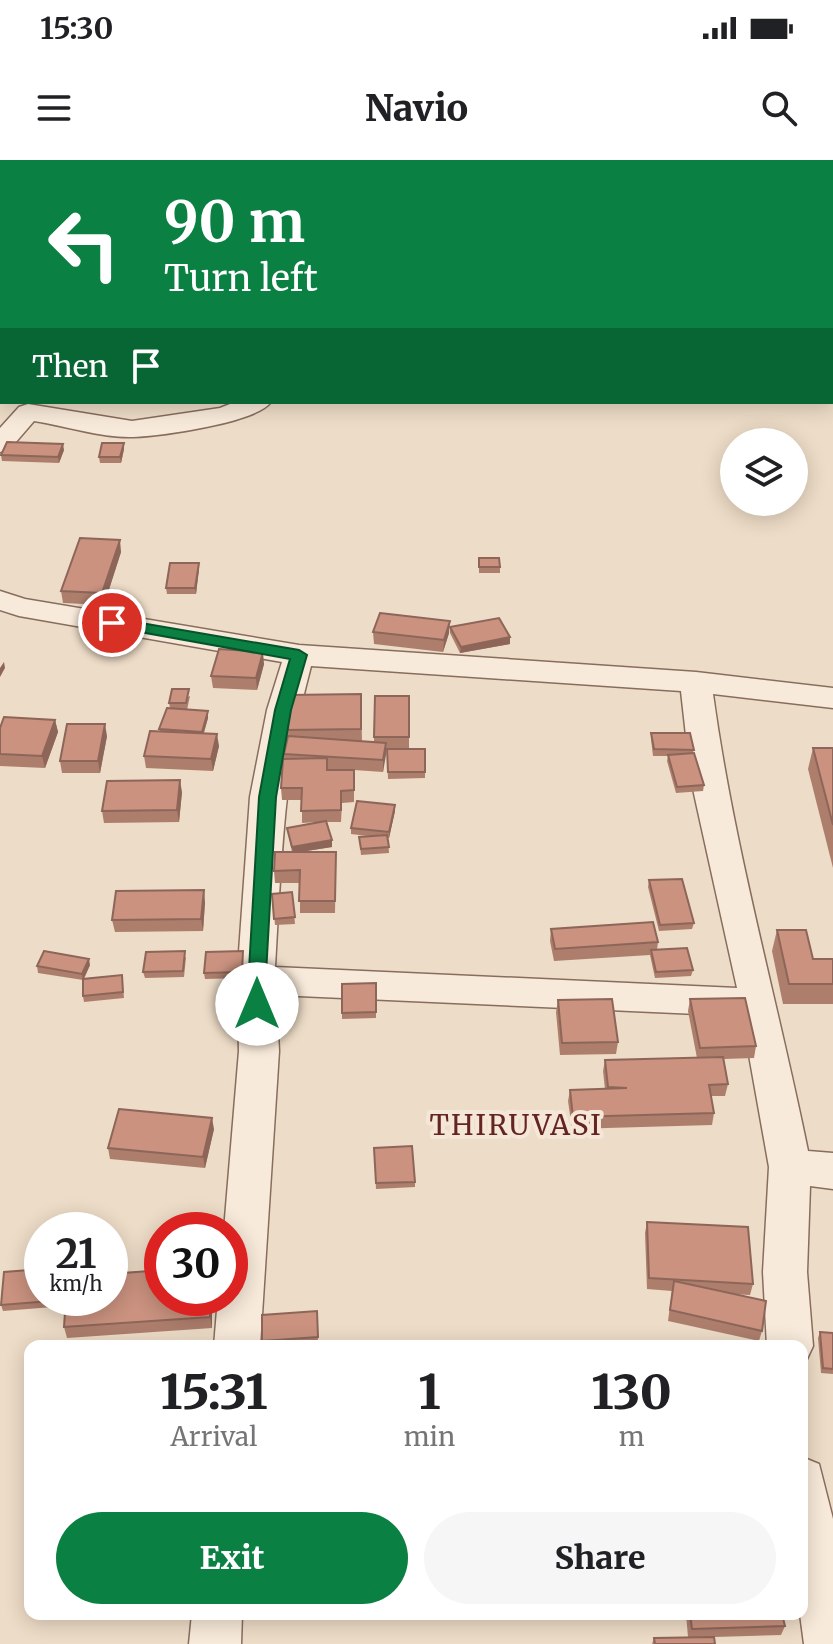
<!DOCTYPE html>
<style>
body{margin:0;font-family:Merriweather,serif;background:#f6f6f6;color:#202124;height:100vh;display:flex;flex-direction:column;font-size:30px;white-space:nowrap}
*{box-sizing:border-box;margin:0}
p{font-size:26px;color:#757577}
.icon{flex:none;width:44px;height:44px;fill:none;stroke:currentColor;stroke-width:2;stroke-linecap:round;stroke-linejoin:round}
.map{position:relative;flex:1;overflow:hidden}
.side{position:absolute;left:24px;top:1180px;width:784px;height:280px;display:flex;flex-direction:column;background:#fff;border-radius:16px;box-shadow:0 4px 20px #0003}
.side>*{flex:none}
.hud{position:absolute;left:0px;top:0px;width:834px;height:244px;box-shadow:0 4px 20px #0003;background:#0b8043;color:#fff;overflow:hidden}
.tools{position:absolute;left:720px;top:268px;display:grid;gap:16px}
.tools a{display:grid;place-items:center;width:88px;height:88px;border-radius:50%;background:#fff;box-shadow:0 4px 20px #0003;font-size:40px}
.speed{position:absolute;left:24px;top:1052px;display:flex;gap:16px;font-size:40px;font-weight:700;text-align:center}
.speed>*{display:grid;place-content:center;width:104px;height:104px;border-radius:50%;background:#fff;box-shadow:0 4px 20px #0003;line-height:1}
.speed small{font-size:20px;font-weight:400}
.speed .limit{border:12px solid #d22;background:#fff;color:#111}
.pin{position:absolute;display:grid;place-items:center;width:68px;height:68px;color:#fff;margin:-34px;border:4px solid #fff;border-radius:50%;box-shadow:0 2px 8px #0007}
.me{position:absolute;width:88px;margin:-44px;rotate:0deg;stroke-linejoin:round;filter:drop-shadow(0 0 6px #0008)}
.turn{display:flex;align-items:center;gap:28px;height:168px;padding:0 32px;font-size:36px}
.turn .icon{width:104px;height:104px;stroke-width:2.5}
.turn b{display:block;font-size:56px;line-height:68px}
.then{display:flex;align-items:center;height:76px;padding:0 32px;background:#0003;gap:16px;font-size:30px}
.eta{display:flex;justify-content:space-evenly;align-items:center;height:136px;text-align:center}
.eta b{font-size:48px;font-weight:800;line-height:56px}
.button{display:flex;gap:16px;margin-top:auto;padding:16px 32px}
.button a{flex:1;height:92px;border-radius:48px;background:#0b8043;color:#fff;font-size:32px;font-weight:800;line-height:92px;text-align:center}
.button a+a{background:#f6f6f6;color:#202124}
.status{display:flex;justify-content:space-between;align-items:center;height:56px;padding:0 40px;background:#fff;direction:ltr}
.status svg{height:22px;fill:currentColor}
header{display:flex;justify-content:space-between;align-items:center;height:104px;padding:0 32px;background:#fff;font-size:36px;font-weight:800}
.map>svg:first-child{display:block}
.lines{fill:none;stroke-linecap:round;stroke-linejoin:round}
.street-casing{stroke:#886d5d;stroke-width:3}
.street{fill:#f8eada;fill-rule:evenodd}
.wall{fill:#ae7e6d}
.shaded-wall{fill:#8d6659}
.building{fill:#ca927f;stroke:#8d6659;stroke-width:2}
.route{fill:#0b8043;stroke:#07532c;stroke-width:2}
.labels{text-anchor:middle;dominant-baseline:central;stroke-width:8;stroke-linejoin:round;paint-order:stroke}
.quarter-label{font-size:28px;letter-spacing:2px;fill:#642421;stroke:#f5e7d7}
</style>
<div class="status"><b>15:30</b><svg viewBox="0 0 49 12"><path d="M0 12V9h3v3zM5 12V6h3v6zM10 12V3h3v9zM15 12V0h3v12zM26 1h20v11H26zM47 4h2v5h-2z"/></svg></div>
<header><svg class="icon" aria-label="menu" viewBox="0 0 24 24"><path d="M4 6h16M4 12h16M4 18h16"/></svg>Navio<svg class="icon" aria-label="search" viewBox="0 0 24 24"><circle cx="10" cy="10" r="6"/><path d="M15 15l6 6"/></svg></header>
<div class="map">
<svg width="833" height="1484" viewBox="0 0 833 1484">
<rect width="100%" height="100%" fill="#eddcc7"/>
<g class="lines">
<defs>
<g id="street">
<path d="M235 242H271C256 263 160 276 133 277 102 278 66 266 34 261L9 290 0 292V268L19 247 28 244 132 261 220 248Z"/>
<path d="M0 431 25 439 299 485 696 512 833 528V548L713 534C734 688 777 839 808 991L833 993V1029L810 1026 807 1112 813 1186 806 1201 802 1202V1186H767L763 1112 769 1007 742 856 276 835 279 891 260 1186H214L218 1138H230V1070H224L239 891 237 820 250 637 267 550 282 502 19 456 0 450ZM311 506 681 531 691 620 737 828 275 807C281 704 284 605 311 506Z"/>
<path d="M802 1297 819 1304 833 1359V1484H804L800 1454Z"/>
<path d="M192 1454H242L241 1484H189Z"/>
</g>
</defs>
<!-- street casing -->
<use href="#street" class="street-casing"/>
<!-- street -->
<use href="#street" class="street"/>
</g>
<!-- wall -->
<g class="wall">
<path d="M124 289 121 303H100L99 297Z"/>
<path d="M64 290 59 303 2 301 1 295Z"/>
<path d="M121 392 104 445 63 443 61 431Z"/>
<path d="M479 398 500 407V413H479Z"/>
<path d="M199 403V409L196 434H167L166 428Z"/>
<path d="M450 467 510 477V484L460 493 450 473Z"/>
<path d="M373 472 449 473 443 492 374 484Z"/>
<path d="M264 504 257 530 213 528 211 516Z"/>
<path d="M361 534 362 581 374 582 375 536H409V589H386L383 612 354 610V642L342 643 341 662H327L332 680V687L301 692H336L335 753H300V723H275L274 711 292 692 287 668 317 662 302 663V640H282L281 628 284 594 287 580 286 570Z"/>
<path d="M190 536 187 550 208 558 204 573 219 586 213 611 146 608 144 596 160 571 159 569 170 548 169 543Z"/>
<path d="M55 560 58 572 45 608 0 606V568Z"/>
<path d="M651 573 694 590 693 593 704 625 703 631 676 633 667 601 668 596H653L651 579Z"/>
<path d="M107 576 100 613H62L60 601Z"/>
<path d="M813 588H833V708L808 609Z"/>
<path d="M387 589H425V618L388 619Z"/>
<path d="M182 632 179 662 104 663 102 651Z"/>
<path d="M395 645V651L389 678H388L389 693 361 695 359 677 368 676 351 674V668Z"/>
<path d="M649 720 694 763 692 769 659 771 648 727Z"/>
<path d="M292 732 295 764 275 765 272 734Z"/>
<path d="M205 742 203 771 115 772 112 760Z"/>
<path d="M551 769 658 782 657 790 693 810 691 816 655 818 650 795 554 801 550 781Z"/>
<path d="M777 770 813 799H833V844H783L772 791Z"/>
<path d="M243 791V818L205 819 204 813Z"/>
<path d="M186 797 184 817 145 818 143 812Z"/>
<path d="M90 805 84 819 122 815 124 838 84 842 83 836V820L38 813 37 806Z"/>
<path d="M376 823V858L342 859V824Z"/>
<path d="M690 839 756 886 754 898 724 899 728 924 725 936H711L714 953 712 965 572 969 568 941 570 930 605 929 603 911 605 900 697 898 688 851Z"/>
<path d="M558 840 618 882 616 894 560 895 556 852Z"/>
<path d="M214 969 205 1008 110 999 108 988Z"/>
<path d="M374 988 415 1022V1027L376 1029Z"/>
<path d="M647 1062 753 1124 750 1135 730 1134 762 1171 759 1181 668 1161 672 1131 647 1129 645 1073Z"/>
<path d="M66 1138 65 1146 3 1151 1 1145Z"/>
<path d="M162 1138H212V1168L67 1178 64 1167Z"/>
<path d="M317 1151 318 1182 263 1186 262 1181Z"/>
<path d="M820 1172 833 1173V1214L821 1213 818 1178Z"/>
<path d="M686 1454H782L785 1466 781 1475 714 1477 715 1484H652L654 1478 688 1477Z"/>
</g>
<!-- shaded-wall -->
<g class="shaded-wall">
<path d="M124 283V289L121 303 120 297Z"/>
<path d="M63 284 64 290 59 303 58 297Z"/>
<path d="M120 380 121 392 104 445 102 433Z"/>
<path d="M199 403V409L196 434 195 428Z"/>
<path d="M450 461 449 473 443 492 444 480Z"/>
<path d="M510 477V484L460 493 461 487Z"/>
<path d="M263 492 264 504 257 530 256 518Z"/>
<path d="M4 502 5 508 0 517V508Z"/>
<path d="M208 551V558L202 578V572Z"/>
<path d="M55 560 58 572 45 608 42 596Z"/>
<path d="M105 564 107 576 100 613 98 601Z"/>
<path d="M217 574 219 586 213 611 211 599Z"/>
<path d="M386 583V595L383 612V600Z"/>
<path d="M180 620 182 632 179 662 177 650Z"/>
<path d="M395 645V651L389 678V672Z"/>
<path d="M332 680V687L293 693 292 687Z"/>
<path d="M204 730 205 742 203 771 201 759Z"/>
<path d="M89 799 90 805 83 820 82 814Z"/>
<path d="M212 958 214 969 205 1008 203 997Z"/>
<path d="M210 1138H212V1168L210 1157Z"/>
</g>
<!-- building -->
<g class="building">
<path d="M7 282 63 284 58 297 1 295Z"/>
<path d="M102 283H124L120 297H99Z"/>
<path d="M80 378 120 380 102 433 61 431Z"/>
<path d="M479 398H499L500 407H479Z"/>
<path d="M170 403H199L195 428H166Z"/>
<path d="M380 453 450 461 444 480 373 472Z"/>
<path d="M499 458 510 477 461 487 450 467Z"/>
<path d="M219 489 263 492 256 518 211 516Z"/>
<path d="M172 529H189L186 543H169Z"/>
<path d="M361 534V569L286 570 288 535Z"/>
<path d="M375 536H409V577H374Z"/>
<path d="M167 548 208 551 202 572 159 569Z"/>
<path d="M4 557 55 560 42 596 0 594V568Z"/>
<path d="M67 564H105L98 601H60Z"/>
<path d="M150 571 217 574 211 599 144 596Z"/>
<path d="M651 573H690L694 590 654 589Z"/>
<path d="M288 576 386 583 383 600 284 594Z"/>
<path d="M813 588H833V665Z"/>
<path d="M387 589H425V612H388Z"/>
<path d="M694 593 704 625 677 627 668 595Z"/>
<path d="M327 598V610H354V630L341 631V650L301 651 302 628H281L283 599Z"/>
<path d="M180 620 177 650 102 651 107 621Z"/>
<path d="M357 641 395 645 389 672 351 668Z"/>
<path d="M326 661 332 680 292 687 287 668Z"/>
<path d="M387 675 389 687 361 689 359 677Z"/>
<path d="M275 692H336L335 741H299L300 710 274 711Z"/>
<path d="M682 719 694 763 660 765 649 720Z"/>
<path d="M204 730 201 759 112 760 116 731Z"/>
<path d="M292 732 295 757 274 759 272 734Z"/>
<path d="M653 762 658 782 555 789 551 769Z"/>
<path d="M777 770H806L813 799H833V824H789Z"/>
<path d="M687 788 693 810 656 812 651 790Z"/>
<path d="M44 791 89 799 82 814 37 806Z"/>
<path d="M185 791 183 811 143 812 146 792Z"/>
<path d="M243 791 242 812 204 813 206 792Z"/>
<path d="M122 815 123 832 83 836V819Z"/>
<path d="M376 823V852L342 853V824Z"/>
<path d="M745 838 756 886 700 888 690 839Z"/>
<path d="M612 839 618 882 562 883 558 840Z"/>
<path d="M723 897 728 924 709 925 714 953 573 957 570 930 627 928 608 927 605 900Z"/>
<path d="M119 949 212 958 203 997 108 988Z"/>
<path d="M412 986 415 1022 376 1023 374 988Z"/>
<path d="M647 1062 748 1067 753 1124 649 1118Z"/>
<path d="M42 1109V1138H64L63 1140 1 1145 4 1112Z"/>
<path d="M162 1110V1138H210V1157L64 1167 66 1138H110V1114Z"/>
<path d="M674 1121 766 1141 762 1171 670 1150Z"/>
<path d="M317 1151 318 1177 262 1181V1155Z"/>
<path d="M820 1172 833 1173V1209L823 1208Z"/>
<path d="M690 1454H782L785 1466 692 1469Z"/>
<path d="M714 1477 715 1484H655L654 1478Z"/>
</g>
<!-- route -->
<path class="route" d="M112 458 299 490 307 495 291 550 276 637 264 849 257 851 247 844 259 637 275 550 290 499 107 466 105 463Z"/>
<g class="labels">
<!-- quarter labels -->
<g class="quarter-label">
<text x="516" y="965">THIRUVASI</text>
</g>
</g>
</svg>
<div class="tools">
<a><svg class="icon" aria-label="layers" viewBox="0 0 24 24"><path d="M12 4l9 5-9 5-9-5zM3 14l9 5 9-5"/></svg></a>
</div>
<div class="speed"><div>21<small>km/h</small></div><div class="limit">30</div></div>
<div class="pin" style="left:112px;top:463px;background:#d93025"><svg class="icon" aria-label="arrive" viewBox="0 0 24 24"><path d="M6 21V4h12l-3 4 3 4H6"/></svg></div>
<svg class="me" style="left:257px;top:844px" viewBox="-20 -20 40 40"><circle r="19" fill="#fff"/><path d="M0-13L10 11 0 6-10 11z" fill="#0b8043"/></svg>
<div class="hud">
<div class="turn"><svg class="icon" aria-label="left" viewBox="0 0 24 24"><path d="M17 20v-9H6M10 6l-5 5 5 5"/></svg><div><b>90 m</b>Turn left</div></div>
<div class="then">Then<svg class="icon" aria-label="arrive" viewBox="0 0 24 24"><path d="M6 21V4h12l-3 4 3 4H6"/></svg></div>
</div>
<section class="side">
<div class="eta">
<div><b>15:31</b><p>Arrival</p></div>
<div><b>1</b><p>min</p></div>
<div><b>130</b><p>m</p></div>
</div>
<div class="button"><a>Exit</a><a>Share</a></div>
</section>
</div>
